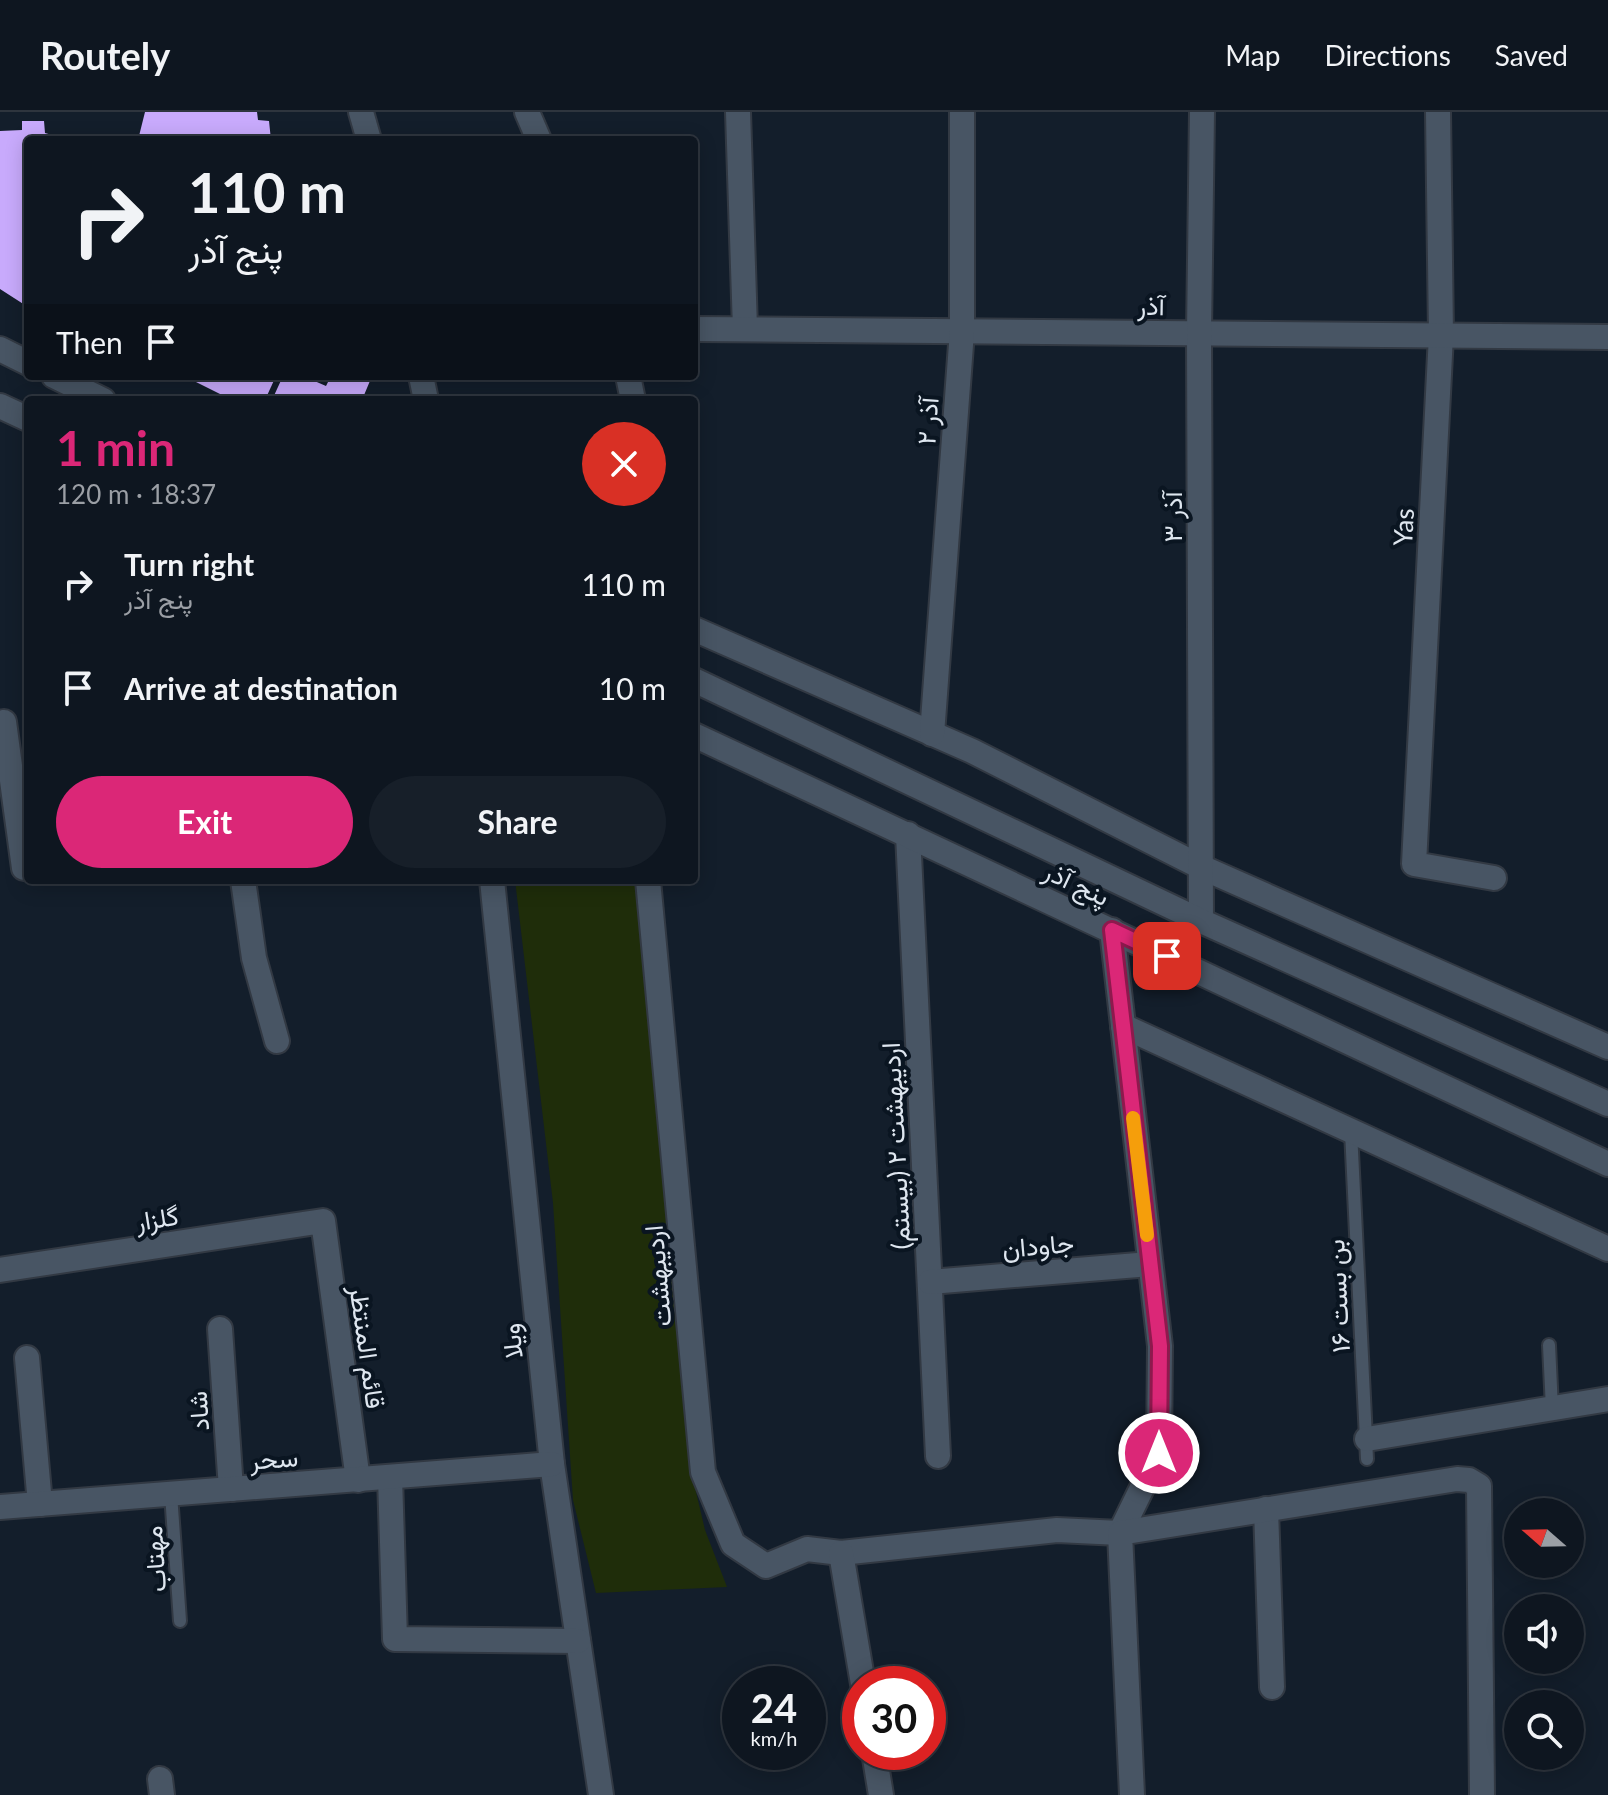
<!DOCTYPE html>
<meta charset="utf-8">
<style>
body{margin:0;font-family:Lato,Vazirmatn,sans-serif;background:#171f29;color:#f1f3f6;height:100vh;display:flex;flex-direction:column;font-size:30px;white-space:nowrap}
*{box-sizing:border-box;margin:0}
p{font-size:26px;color:#9b9fa5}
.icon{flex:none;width:44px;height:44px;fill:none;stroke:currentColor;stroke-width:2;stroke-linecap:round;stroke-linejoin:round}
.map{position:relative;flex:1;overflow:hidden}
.drawer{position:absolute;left:24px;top:284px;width:674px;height:488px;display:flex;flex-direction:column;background:#0e1620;border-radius:8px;box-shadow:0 4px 20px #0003,0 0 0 2px #2e353e}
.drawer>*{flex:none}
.banner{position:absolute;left:24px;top:24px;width:674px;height:244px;border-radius:8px;box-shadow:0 4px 20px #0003,0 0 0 2px #2e353e;background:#0e1620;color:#f1f3f6;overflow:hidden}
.needle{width:52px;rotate:290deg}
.controls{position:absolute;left:1504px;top:1386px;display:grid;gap:16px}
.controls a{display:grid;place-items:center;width:80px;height:80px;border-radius:50%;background:#0e1620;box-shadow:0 4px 20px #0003,0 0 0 2px #2e353e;font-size:40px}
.speed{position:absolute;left:722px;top:1554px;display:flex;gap:16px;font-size:40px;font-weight:700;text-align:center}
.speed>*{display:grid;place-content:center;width:104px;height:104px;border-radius:50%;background:#0e1620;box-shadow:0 4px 20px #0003,0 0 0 2px #2e353e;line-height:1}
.speed small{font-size:20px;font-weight:400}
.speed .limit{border:12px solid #d22;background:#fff;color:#111}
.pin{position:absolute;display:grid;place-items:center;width:68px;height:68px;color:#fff;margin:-34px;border-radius:16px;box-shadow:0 4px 12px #0006}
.me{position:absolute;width:88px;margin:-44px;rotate:0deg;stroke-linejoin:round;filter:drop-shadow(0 0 6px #0008)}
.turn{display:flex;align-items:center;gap:28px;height:168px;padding:0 32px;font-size:36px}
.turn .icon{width:104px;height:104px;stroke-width:2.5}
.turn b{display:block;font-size:56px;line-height:68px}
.then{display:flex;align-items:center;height:76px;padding:0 32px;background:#0003;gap:16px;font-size:30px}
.round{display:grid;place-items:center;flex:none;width:84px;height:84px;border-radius:42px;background:#171f29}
.summary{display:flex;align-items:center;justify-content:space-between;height:136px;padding:0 32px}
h1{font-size:48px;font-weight:700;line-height:60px;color:#db2777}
.button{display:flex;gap:16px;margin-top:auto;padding:16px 32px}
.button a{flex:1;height:92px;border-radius:48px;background:#db2777;color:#fff;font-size:32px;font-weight:700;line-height:92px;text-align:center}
.button a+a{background:#171f29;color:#f1f3f6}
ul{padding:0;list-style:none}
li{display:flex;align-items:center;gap:24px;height:104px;padding:0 32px}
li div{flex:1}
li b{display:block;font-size:30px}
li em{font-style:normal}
header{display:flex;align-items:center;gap:48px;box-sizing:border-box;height:112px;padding:0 40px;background:#0e1620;border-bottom:2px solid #2e353e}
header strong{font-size:38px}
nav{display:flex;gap:44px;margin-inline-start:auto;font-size:28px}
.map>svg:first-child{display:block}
.green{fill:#1f2d0a}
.building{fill:#c8aafc}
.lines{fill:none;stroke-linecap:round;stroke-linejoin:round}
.lane-casing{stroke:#323943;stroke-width:16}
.street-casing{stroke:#323943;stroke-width:28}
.secondary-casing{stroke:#323943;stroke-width:28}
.lane{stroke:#485564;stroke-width:12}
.street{stroke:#485564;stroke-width:24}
.secondary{stroke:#485564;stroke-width:24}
.route-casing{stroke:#8e194d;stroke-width:20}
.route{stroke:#db2777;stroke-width:14}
.slow{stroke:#f59e0b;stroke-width:14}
.labels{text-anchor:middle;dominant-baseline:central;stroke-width:8;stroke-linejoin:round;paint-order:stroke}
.street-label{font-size:26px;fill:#dee6ef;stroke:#0a1521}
</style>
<header>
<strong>Routely</strong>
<nav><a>Map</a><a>Directions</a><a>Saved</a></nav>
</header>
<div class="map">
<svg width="1608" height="1683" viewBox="0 0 1608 1683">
<rect width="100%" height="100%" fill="#131e2b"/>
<!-- green -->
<path class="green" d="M515 768H645L671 1045 689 1350 705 1418 727 1475 596 1481 573 1388 553 1091Z"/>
<!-- building -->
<g class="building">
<path d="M145 0H257L258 8 269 9 271 28H138Z"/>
<path d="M22 9H44L45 21 52 23 54 28H28V195L0 177V19L22 18Z"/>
<path d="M184 264H276L265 288H232Z"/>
<path d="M283 264H303L326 274 331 264H372L362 288H272Z"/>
</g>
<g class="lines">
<defs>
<g id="lane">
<path d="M1351 1019 1367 1347"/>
<path d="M1549 1233 1552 1297"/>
<path d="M171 1382 180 1509"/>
</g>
<g id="street">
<path d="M527 0 539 28"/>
<path d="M738 0 745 217"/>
<path d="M1438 0 1441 223 1414 752 1494 766"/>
<path d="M694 217 1608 225"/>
<path d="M628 264 633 288"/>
<path d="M694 517 972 639 1201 755 1608 935"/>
<path d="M4 610 24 756"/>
<path d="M932 622 962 219V0"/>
<path d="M908 722 938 1344"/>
<path d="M243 768 254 846 277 929"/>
<path d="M492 768 552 1352 601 1683"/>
<path d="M648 768 703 1360 733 1432 766 1454 807 1437 841 1441 1057 1418 1120 1421 1159 1341 1160 1234 1112 818"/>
<path d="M1201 809 1199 221 1202 0"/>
<path d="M1123 914 1608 1137"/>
<path d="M0 1158 323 1109 358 1368"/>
<path d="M930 1170 1150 1152"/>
<path d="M220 1217 231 1377"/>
<path d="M27 1246 40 1392"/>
<path d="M1367 1327 1608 1287"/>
<path d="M390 1365 395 1527 578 1529"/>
<path d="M1266 1397 1272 1575"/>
<path d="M841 1441 863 1572"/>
<path d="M874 1640 881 1683"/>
<path d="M160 1667 162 1683"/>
<path d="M1132 1683 1120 1421 1457 1367 1469 1368 1479 1374 1482 1683"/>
</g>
<g id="secondary">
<path d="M361 0 369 28"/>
<path d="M0 237 28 251"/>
<path d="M54 264 103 288"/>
<path d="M421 264 426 288"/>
<path d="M0 294 28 307"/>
<path d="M694 568 1201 809 1608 992"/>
<path d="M694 623 1608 1052"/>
<path d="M0 1395 552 1352"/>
</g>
</defs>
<!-- lane casing -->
<use href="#lane" class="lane-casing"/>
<!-- street casing -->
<use href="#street" class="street-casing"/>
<!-- secondary casing -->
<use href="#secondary" class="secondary-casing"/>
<!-- lane -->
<use href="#lane" class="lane"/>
<!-- street -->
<use href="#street" class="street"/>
<!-- secondary -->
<use href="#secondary" class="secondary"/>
</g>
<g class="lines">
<defs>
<path id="route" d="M1159 1341 1160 1234 1112 818 1167 844"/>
</defs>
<!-- route casing -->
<use href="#route" class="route-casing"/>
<!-- route -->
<use href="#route" class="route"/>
<!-- slow -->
<path class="slow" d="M1133 1006 1147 1123"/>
</g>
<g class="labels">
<!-- street labels -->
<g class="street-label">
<text transform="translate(1151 193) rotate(1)">آذر</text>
<text transform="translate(927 309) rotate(-86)">آذر ۲</text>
<text transform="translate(1172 405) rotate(-90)">آذر ۳</text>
<text transform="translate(1403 415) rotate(-87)">Yas</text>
<text transform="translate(1077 771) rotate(25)">پنج آذر</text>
<text transform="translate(895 1034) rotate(-93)">اردیبهشت ۲ (بیستم)</text>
<text transform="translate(157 1106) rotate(-9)">گلزار</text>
<text transform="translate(1038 1133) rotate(-5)">جاودان</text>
<text transform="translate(657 1164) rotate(-95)">اردیبهشت</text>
<text transform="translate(1337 1184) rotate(-93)">بن بست ۱۶</text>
<text transform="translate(511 1229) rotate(-96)">ویلا</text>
<text transform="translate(368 1235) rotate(82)">قائم المنتظر</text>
<text transform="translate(198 1299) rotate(-94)">شاد</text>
<text transform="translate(274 1346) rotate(-4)">سحر</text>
<text transform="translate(154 1447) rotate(-94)">مهتاب</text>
</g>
</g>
</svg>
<div class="controls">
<a><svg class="needle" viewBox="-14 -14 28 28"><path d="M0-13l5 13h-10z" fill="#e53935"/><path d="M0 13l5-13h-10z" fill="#9b9fa5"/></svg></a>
<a><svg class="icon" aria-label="sound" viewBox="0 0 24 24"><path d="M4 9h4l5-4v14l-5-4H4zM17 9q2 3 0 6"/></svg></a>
<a><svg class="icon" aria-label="search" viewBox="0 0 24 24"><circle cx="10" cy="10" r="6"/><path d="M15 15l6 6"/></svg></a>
</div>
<div class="speed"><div>24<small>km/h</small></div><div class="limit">30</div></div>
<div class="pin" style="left:1167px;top:844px;background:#d93025"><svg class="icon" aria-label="arrive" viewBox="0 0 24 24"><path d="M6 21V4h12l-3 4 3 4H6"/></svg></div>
<svg class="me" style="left:1159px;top:1341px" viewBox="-20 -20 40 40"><circle r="17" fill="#db2777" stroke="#fff" stroke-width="3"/><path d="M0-11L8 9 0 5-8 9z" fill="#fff"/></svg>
<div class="banner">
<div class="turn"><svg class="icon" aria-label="right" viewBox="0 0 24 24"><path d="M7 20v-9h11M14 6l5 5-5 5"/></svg><div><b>110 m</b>پنج آذر</div></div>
<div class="then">Then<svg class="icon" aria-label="arrive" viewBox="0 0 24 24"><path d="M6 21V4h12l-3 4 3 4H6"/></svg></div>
</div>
<section class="drawer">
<div class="summary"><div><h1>1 min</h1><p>120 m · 18:37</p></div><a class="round" style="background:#d93025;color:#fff"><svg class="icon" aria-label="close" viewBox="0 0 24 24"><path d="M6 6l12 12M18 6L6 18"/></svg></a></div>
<ul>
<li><svg class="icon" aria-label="right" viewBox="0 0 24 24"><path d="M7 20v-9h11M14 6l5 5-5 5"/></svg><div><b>Turn right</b><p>پنج آذر</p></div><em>110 m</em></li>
<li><svg class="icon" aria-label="arrive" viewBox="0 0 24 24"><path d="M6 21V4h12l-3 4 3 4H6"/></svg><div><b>Arrive at destination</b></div><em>10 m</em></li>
</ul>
<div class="button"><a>Exit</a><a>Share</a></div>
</section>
</div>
